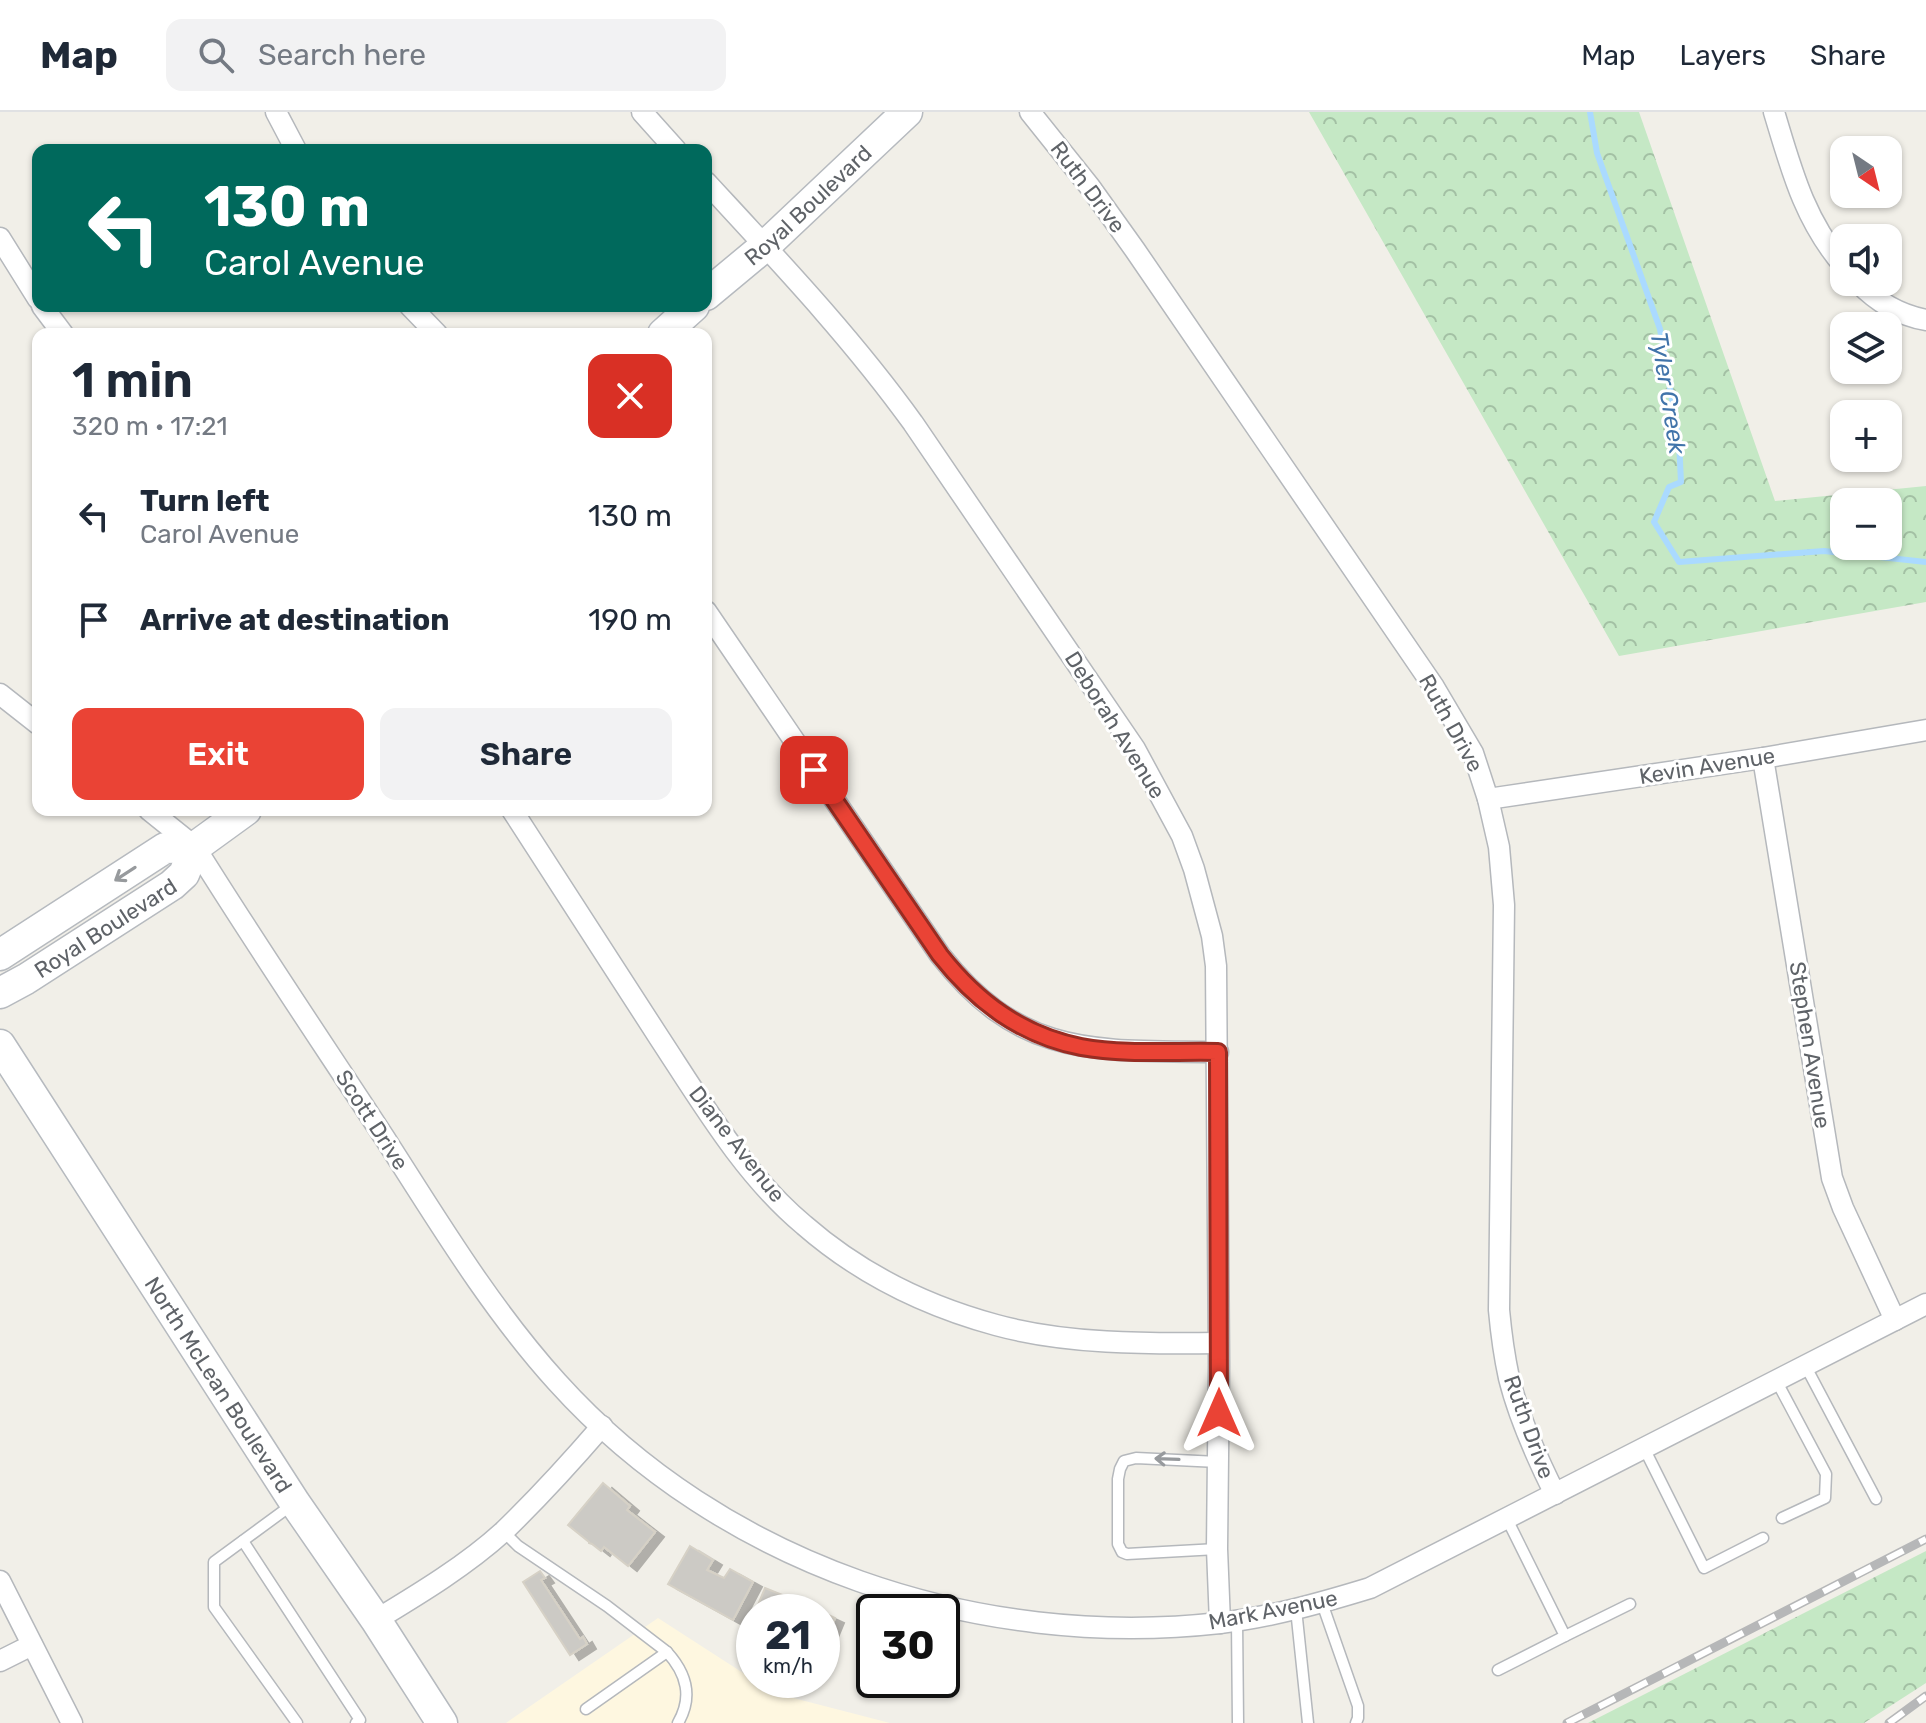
<!DOCTYPE html>
<meta charset="utf-8">
<style>
body{margin:0;font-family:Rubik,sans-serif;background:#f2f2f3;color:#1f2937;height:100vh;display:flex;flex-direction:column;font-size:30px;white-space:nowrap}
*{box-sizing:border-box;margin:0}
p{font-size:26px;color:#747a83}
.icon{flex:none;width:44px;height:44px;fill:none;stroke:currentColor;stroke-width:2;stroke-linecap:round;stroke-linejoin:round}
.map{position:relative;flex:1;overflow:hidden}
.side{position:absolute;left:32px;top:216px;width:680px;height:488px;display:flex;flex-direction:column;background:#fff;border-radius:16px;box-shadow:0 2px 6px #0004}
.side>*{flex:none}
.guide{position:absolute;left:32px;top:32px;width:680px;height:168px;border-radius:16px;box-shadow:0 2px 6px #0004;background:#00695c;color:#fff;overflow:hidden}
.needle{width:52px;rotate:145deg}
.controls{position:absolute;left:1830px;top:24px;display:grid;gap:16px}
.controls a{display:grid;place-items:center;width:72px;height:72px;border-radius:16px;background:#fff;box-shadow:0 2px 6px #0004;font-size:40px}
.speed{position:absolute;left:736px;top:1482px;display:flex;gap:16px;font-size:40px;font-weight:700;text-align:center}
.speed>*{display:grid;place-content:center;width:104px;height:104px;border-radius:50%;background:#fff;box-shadow:0 2px 6px #0004;line-height:1}
.speed small{font-size:20px;font-weight:400}
.speed .limit{border:4px solid #111;border-radius:12px;background:#fff;color:#111}
.pin{position:absolute;display:grid;place-items:center;width:68px;height:68px;color:#fff;margin:-34px;border-radius:16px;box-shadow:0 4px 12px #0006}
.me{position:absolute;width:88px;margin:-44px;rotate:0deg;stroke-linejoin:round;filter:drop-shadow(0 0 6px #0008)}
.turn{display:flex;align-items:center;gap:28px;height:168px;padding:0 40px;font-size:36px}
.turn .icon{width:104px;height:104px;stroke-width:2.5}
.turn b{display:block;font-size:56px;line-height:68px}
.round{display:grid;place-items:center;flex:none;width:84px;height:84px;border-radius:16px;background:#f2f2f3}
.head{display:flex;align-items:center;justify-content:space-between;height:136px;padding:0 40px}
h1{font-size:48px;font-weight:600;line-height:60px}
.action{display:flex;gap:16px;margin-top:auto;padding:16px 40px}
.action a{flex:1;height:92px;border-radius:16px;background:#ea4335;color:#fff;font-size:32px;font-weight:600;line-height:92px;text-align:center}
.action a+a{background:#f2f2f3;color:#1f2937}
ul{padding:0;list-style:none}
li{display:flex;align-items:center;gap:24px;height:104px;padding:0 40px}
li div{flex:1}
li b{display:block;font-size:30px}
li em{font-style:normal}
header{display:flex;align-items:center;gap:48px;box-sizing:border-box;height:112px;padding:0 40px;background:#fff;border-bottom:2px solid #e0e1e3}
header strong{font-size:38px}
nav{display:flex;gap:44px;margin-inline-start:auto;font-size:28px}
.search{width:560px;height:72px;background:#f2f2f3;display:flex;align-items:center;gap:20px;box-sizing:border-box;padding:0 28px;border-radius:16px;color:#747a83;font-size:30px}
.map>svg:first-child{display:block}
.commercial{fill:#fef7e0}
.forest{fill:url(#forest-crowns);fill-rule:evenodd}
.lines{fill:none;stroke-linecap:round;stroke-linejoin:round}
.stream{stroke:#aadaff;stroke-width:6}
.building{fill:#cccac5;stroke:#d6d1c6;stroke-width:2;filter:url(#shadow)}
.lane-casing{stroke:#b5b8bc;stroke-width:13}
.street-casing{stroke:#b5b8bc;stroke-width:23}
.secondary-casing{stroke:#b6babf;stroke-width:33}
.lane{stroke:#fff;stroke-width:10}
.street{stroke:#fff;stroke-width:20}
.secondary{stroke:#fff;stroke-width:30}
.rail-casing{stroke:#b6b7b8;stroke-width:9}
.rail{stroke:#fff;stroke-width:6;stroke-dasharray:18;stroke-linecap:butt}
.oneway{stroke:#979a9d}
.route-casing{stroke:#982c22;stroke-width:20}
.route{stroke:#ea4335;stroke-width:14}
.labels{text-anchor:middle;dominant-baseline:central;stroke-width:6;stroke-linejoin:round;paint-order:stroke}
.street-label{font-size:22px;fill:#5f6368;stroke:#fff}
.water-label{font-size:24px;font-style:italic;fill:#4174aa;stroke:#fff}
</style>
<header>
<strong>Map</strong>
<div class="search"><svg class="icon" aria-label="search" viewBox="0 0 24 24"><circle cx="10" cy="10" r="6"/><path d="M15 15l6 6"/></svg>Search here</div>
<nav><a>Map</a><a>Layers</a><a>Share</a></nav>
</header>
<div class="map">
<svg width="1926" height="1611" viewBox="0 0 1926 1611">
<defs>
<pattern id="forest-crowns" width="20" height="18" patternUnits="userSpaceOnUse" patternTransform="scale(2)"><rect width="20" height="18" fill="#c5e8c5"/><path d="M2 6a3 3 0 1 1 6 0M12 15a3 3 0 1 1 6 0" fill="none" stroke="#a3c0a4"/></pattern>
<filter id="shadow"><feDropShadow dx="9" dy="5" stdDeviation="0" flood-color="#0004"/></filter>
</defs>
<rect width="100%" height="100%" fill="#f1efe8"/>
<!-- commercial -->
<path class="commercial" d="M658 1506 774 1581 890 1611H506Z"/>
<!-- forest -->
<g class="forest">
<path d="M1309 0H1639L1775 389 1926 374V490L1619 544ZM1844 390H1888V434H1844Z"/>
<path d="M1926 1439V1571L1864 1611H1588Z"/>
</g>
<g class="lines">
<!-- stream -->
<path class="stream" d="M1590 0 1597 41 1660 217 1679 329 1681 370 1669 375 1654 410 1679 450 1824 439 1926 450"/>
</g>
<!-- building -->
<g class="building">
<path d="M603 1371 630 1394 627 1398 655 1420 628 1454 604 1435 601 1439 592 1432 589 1431V1430L568 1413Z"/>
<path d="M690 1434 713 1448 707 1458 724 1466 730 1457 753 1470 733 1508 668 1472Z"/>
<path d="M540 1459 545 1466 541 1468 580 1527 583 1525 587 1532 570 1543 523 1470Z"/>
<path d="M765 1476 790 1486 787 1496 795 1500H755Z"/>
<path d="M822 1500 835 1506 822 1537Z"/>
</g>
<g class="lines">
<defs>
<g id="lane">
<path d="M1805 1253 1876 1387"/>
<path d="M1776 1268 1826 1362 1825 1386 1782 1406"/>
<path d="M1644 1336 1704 1456 1763 1426"/>
<path d="M293 1392 214 1450V1495L297 1611"/>
<path d="M503 1419 518 1434 607 1494 667 1540C687 1562 693 1585 678 1611"/>
<path d="M243 1429 360 1608 356 1611"/>
<path d="M1217 1437 1127 1442 1122 1440 1118 1432V1367L1120 1357 1124 1349 1136 1346 1218 1350"/>
<path d="M1322 1491 1358 1594V1606L1356 1611"/>
<path d="M1296 1497 1308 1611"/>
<path d="M1237 1508 1238 1611"/>
<path d="M1565 1524 1630 1492"/>
<path d="M1498 1558 1565 1524 1507 1407"/>
<path d="M586 1597 667 1540"/>
</g>
<g id="street">
<path d="M276 0 296 38"/>
<path d="M642 0 676 38"/>
<path d="M1030 0 1090 75 1135 138 1434 575 1473 641 1488 687 1499 735 1504 793 1499 1198C1501 1220 1504 1243 1509 1266 1519 1306 1536 1344 1555 1382"/>
<path d="M1774 0C1791 56 1804 108 1844 154"/>
<path d="M706 70C778 148 851 225 913 311L1135 637 1182 724 1194 757 1212 824 1216 854 1219 1252 1217 1437 1220 1511"/>
<path d="M0 126 38 187"/>
<path d="M1858 170C1877 190 1899 203 1926 208"/>
<path d="M42 194 63 222"/>
<path d="M410 194 437 222"/>
<path d="M706 499 940 843C1022 948 1097 938 1218 940"/>
<path d="M0 582 38 612"/>
<path d="M1763 646 1832 1066 1843 1096 1895 1208"/>
<path d="M1488 687 1763 646 1926 618"/>
<path d="M149 698 195 735C256 833 321 929 384 1025 438 1109 490 1196 557 1270 722 1453 978 1538 1220 1511 1271 1505 1321 1491 1370 1476L1926 1192"/>
<path d="M512 698C561 774 611 850 660 927 702 991 745 1064 804 1113 859 1161 926 1194 996 1213 1065 1232 1147 1232 1218 1231"/>
<path d="M0 1469 72 1611"/>
<path d="M376 1508C419 1482 467 1453 504 1419 538 1386 571 1350 602 1314"/>
<path d="M0 1549 32 1533"/>
</g>
<g id="secondary">
<path id="s1" d="M706 183 765 134 907 0"/>
<path d="M663 222 694 194"/>
<path d="M0 843 165 736 195 735 246 698"/>
<path id="s2" d="M0 881 26 867 172 773 184 762 195 735"/>
<path id="s3" d="M0 933 295 1391 376 1508 442 1611"/>
</g>
</defs>
<!-- lane casing -->
<use href="#lane" class="lane-casing"/>
<!-- street casing -->
<use href="#street" class="street-casing"/>
<!-- secondary casing -->
<use href="#secondary" class="secondary-casing"/>
<!-- lane -->
<use href="#lane" class="lane"/>
<!-- street -->
<use href="#street" class="street"/>
<!-- secondary -->
<use href="#secondary" class="secondary"/>
<defs>
<g id="rail">
<path d="M1567 1611 1926 1427"/>
<path d="M1889 1611 1926 1584"/>
</g>
</defs>
<!-- rail casing -->
<use href="#rail" class="rail-casing"/>
<!-- rail -->
<use href="#rail" class="rail"/>
</g>
<!-- one-way arrows -->
<defs><path id="oneway-shaft" d="M-6 0H5M1.5-3L5.5 0L1.5 3" fill="none" stroke-width="1.6" stroke-linecap="round" stroke-linejoin="round" transform="scale(2)"/></defs>
<g class="oneway">
<use href="#oneway-shaft" transform="translate(125 762) rotate(147)"/>
<use href="#oneway-shaft" transform="translate(1167 1347) rotate(-178)"/>
</g>
<g class="lines">
<defs>
<path id="route" d="M814 658 940 843C977 890 1021 923 1081 935 1126 943 1173 939 1218 940L1219 1301"/>
</defs>
<!-- route casing -->
<use href="#route" class="route-casing"/>
<!-- route -->
<use href="#route" class="route"/>
</g>
<g class="labels">
<!-- street labels -->
<g class="street-label">
<text transform="translate(1088 75) rotate(53)">Ruth Drive</text>
<text stroke="none"><textPath href="#s1" startOffset="136">Royal Boulevard</textPath></text>
<text transform="translate(1451 611) rotate(61)">Ruth Drive</text>
<text transform="translate(1115 613) rotate(58)">Deborah Avenue</text>
<text transform="translate(1707 654) rotate(-9)">Kevin Avenue</text>
<text stroke="none"><textPath href="#s2" startOffset="124">Royal Boulevard</textPath></text>
<text transform="translate(1810 933) rotate(81)">Stephen Avenue</text>
<text transform="translate(372 1008) rotate(57)">Scott Drive</text>
<text transform="translate(737 1032) rotate(52)">Diane Avenue</text>
<text stroke="none"><textPath href="#s3" startOffset="404">North McLean Boulevard</textPath></text>
<text transform="translate(1529 1315) rotate(70)">Ruth Drive</text>
<text transform="translate(1273 1498) rotate(-11)">Mark Avenue</text>
</g>
<!-- water labels -->
<g class="water-label">
<text transform="translate(1668 281) rotate(81)">Tyler Creek</text>
</g>
</g>
</svg>
<div class="controls">
<a><svg class="needle" viewBox="-14 -14 28 28"><path d="M0-13l5 13h-10z" fill="#e53935"/><path d="M0 13l5-13h-10z" fill="#747a83"/></svg></a>
<a><svg class="icon" aria-label="sound" viewBox="0 0 24 24"><path d="M4 9h4l5-4v14l-5-4H4zM17 9q2 3 0 6"/></svg></a>
<a><svg class="icon" aria-label="layers" viewBox="0 0 24 24"><path d="M12 4l9 5-9 5-9-5zM3 14l9 5 9-5"/></svg></a>
<a>+</a>
<a>−</a>
</div>
<div class="speed"><div>21<small>km/h</small></div><div class="limit">30</div></div>
<div class="pin" style="left:814px;top:658px;background:#d93025"><svg class="icon" aria-label="arrive" viewBox="0 0 24 24"><path d="M6 21V4h12l-3 4 3 4H6"/></svg></div>
<svg class="me" style="left:1219px;top:1301px" viewBox="-20 -20 40 40"><path d="M0-17L14 15 0 8-14 15z" fill="#ea4335" stroke="#fff" stroke-width="4"/></svg>
<div class="guide">
<div class="turn"><svg class="icon" aria-label="left" viewBox="0 0 24 24"><path d="M17 20v-9H6M10 6l-5 5 5 5"/></svg><div><b>130 m</b>Carol Avenue</div></div>
</div>
<section class="side">
<div class="head"><div><h1>1 min</h1><p>320 m · 17:21</p></div><a class="round" style="background:#d93025;color:#fff"><svg class="icon" aria-label="close" viewBox="0 0 24 24"><path d="M6 6l12 12M18 6L6 18"/></svg></a></div>
<ul>
<li><svg class="icon" aria-label="left" viewBox="0 0 24 24"><path d="M17 20v-9H6M10 6l-5 5 5 5"/></svg><div><b>Turn left</b><p>Carol Avenue</p></div><em>130 m</em></li>
<li><svg class="icon" aria-label="arrive" viewBox="0 0 24 24"><path d="M6 21V4h12l-3 4 3 4H6"/></svg><div><b>Arrive at destination</b></div><em>190 m</em></li>
</ul>
<div class="action"><a>Exit</a><a>Share</a></div>
</section>
</div>
